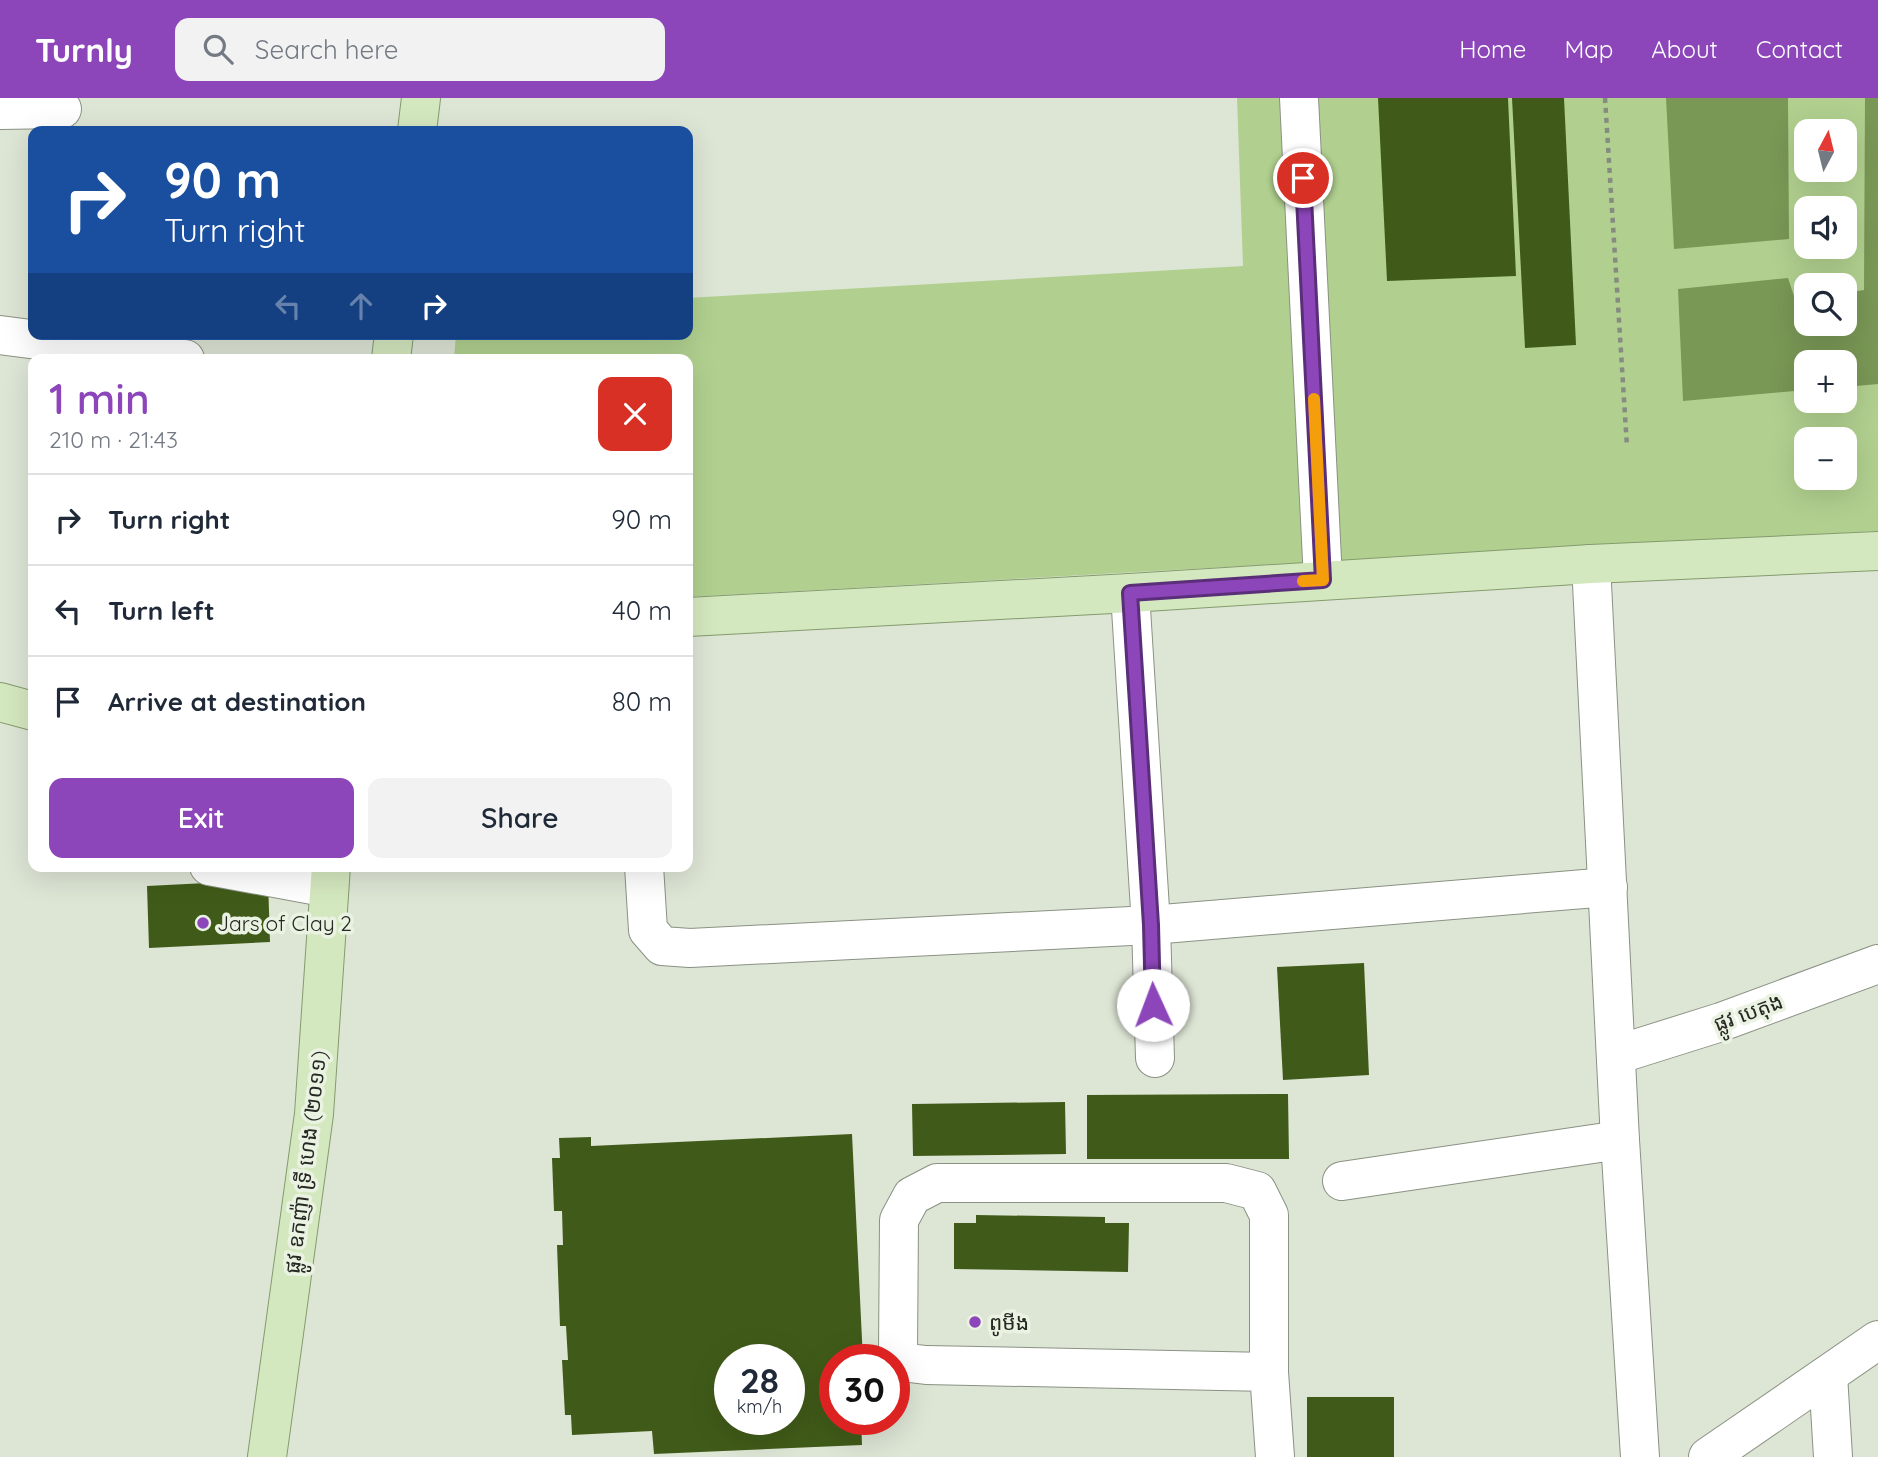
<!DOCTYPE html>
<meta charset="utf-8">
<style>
body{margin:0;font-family:Quicksand,"Noto Sans Khmer",sans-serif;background:#f2f2f3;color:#1f2937;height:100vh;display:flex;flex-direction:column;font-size:26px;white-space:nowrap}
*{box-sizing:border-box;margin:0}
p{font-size:23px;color:#747a83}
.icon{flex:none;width:38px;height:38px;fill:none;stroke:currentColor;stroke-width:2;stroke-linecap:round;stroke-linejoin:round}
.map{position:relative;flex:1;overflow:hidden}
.details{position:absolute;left:28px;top:256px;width:665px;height:518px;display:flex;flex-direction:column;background:#fff;border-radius:14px;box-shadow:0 7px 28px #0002}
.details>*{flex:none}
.top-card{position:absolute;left:28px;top:28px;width:665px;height:214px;border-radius:14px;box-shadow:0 7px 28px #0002;background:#1a4fa0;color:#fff;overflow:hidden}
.needle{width:46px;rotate:7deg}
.controls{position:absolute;left:1794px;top:21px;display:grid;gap:14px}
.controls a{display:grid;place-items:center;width:63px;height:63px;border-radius:14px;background:#fff;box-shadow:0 7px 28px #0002;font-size:35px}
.speed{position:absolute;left:714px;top:1246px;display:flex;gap:14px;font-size:35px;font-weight:700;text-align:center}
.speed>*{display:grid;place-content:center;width:91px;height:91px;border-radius:50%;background:#fff;box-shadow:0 7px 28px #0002;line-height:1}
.speed small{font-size:18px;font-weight:400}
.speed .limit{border:10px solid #d22;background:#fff;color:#111}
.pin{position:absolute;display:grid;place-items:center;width:60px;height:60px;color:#fff;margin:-30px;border:4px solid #fff;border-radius:50%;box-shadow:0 2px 7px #0007}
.me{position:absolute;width:77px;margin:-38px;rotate:358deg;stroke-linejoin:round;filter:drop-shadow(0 0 5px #0008)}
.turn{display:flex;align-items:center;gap:24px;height:147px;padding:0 21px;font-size:32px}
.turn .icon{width:91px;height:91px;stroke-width:2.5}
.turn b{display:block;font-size:49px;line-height:60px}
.lanes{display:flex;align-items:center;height:66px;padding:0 21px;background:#0003;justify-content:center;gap:35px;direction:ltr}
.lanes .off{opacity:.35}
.round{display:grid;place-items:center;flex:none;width:74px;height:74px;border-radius:14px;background:#f2f2f3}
.head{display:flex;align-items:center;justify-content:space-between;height:119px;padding:0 21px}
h1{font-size:42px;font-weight:600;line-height:52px;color:#8c46ba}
.primary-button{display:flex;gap:14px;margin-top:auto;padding:14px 21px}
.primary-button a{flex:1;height:80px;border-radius:14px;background:#8c46ba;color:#fff;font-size:28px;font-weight:600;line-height:80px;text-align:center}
.primary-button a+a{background:#f2f2f3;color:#1f2937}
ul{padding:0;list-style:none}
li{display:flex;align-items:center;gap:21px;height:91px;padding:0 21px;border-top:2px solid #e0e1e3}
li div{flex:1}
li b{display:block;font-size:26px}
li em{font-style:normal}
header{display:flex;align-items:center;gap:42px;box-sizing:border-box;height:98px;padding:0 35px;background:#8c46ba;color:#fff}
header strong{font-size:33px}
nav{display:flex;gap:38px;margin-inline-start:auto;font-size:24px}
.search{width:490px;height:63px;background:#f2f2f3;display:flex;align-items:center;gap:18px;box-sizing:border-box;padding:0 24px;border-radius:14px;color:#747a83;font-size:26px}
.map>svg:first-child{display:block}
.green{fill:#b1d08f;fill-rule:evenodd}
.water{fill:#799755}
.building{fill:#405b19;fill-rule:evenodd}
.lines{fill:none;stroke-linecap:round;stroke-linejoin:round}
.minor-casing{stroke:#8a9283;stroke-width:40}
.major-casing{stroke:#849b6d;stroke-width:40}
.path{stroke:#868b80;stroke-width:4.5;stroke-dasharray:5 5;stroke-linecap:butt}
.minor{stroke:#fff;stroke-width:38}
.major{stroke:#d4e8bf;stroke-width:38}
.route-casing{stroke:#5b2e79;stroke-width:18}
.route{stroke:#8c46ba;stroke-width:12}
.slow{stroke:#f59e0b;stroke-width:12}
.poi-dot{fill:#8c46ba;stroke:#eaf2e2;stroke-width:2.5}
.labels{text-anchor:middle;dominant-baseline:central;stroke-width:7;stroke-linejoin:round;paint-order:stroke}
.poi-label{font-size:21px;fill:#262923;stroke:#eaf2e2;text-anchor:start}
.street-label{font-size:21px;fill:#262923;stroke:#eaf2e2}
</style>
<header>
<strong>Turnly</strong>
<div class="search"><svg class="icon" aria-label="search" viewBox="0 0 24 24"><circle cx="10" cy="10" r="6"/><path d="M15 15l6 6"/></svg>Search here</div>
<nav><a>Home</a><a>Map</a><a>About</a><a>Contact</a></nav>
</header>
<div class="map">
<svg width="1878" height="1359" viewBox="0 0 1878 1359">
<rect width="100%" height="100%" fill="#dde5d5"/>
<!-- green -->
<path class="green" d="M1237 0H1878V433L688 499V261H454L456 236H688V200L1243 168ZM1806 33H1844V72H1806ZM1806 110H1844V149H1806ZM1806 187H1844V226H1806ZM1806 264H1844V303H1806ZM1806 341H1844V380H1806Z"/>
<!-- water -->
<g class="water">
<path d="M1666 0H1788L1789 141 1674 151Z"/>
<path d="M1865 0H1878V286L1845 289 1844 264H1806V292L1683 303 1678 191 1788 180 1795 201 1806 200V226H1844L1845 195 1864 192Z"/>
</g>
<!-- building -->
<g class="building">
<path d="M1378 0H1508L1516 178 1387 183Z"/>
<path d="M1512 0H1564L1576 247 1525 250Z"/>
<path d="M268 782 270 844 149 850 147 788Z"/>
<path d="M1364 865 1369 977 1283 982 1277 869Z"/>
<path d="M1288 996 1289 1061H1087V997Z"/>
<path d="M1065 1004 1066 1056 913 1058 912 1006Z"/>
<path d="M852 1036 863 1262H835V1321H861L862 1347 654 1356 652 1333 572 1337 571 1317H565L562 1262H568L566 1228H560L557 1147H563L562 1113H554L552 1060H560L559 1040 591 1039V1048ZM730 1262H789V1321H730Z"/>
<path d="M976 1117 1105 1119V1125H1129L1128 1174 954 1171V1125H976Z"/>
<rect x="1307" y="1299" width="87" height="60"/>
</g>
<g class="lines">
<defs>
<g id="minor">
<path d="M1299 0 1323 482"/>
<path d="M0 12 62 11"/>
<path d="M0 237 185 261"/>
<path d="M1591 466 1620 1042 1640 1359"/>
<path d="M1130 495 1151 827 1155 960"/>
<path d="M209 768 329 790"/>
<path d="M644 768 648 832 662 848 690 850 1151 827 1608 789"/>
<path d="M1616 957 1721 924 1878 866"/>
<path d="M1342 1083 1620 1042"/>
<path d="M1269 1274 926 1267 909 1265 898 1255 899 1122 912 1098 937 1085H1226L1257 1093 1269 1117V1274L1275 1359"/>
<path d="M1828 1277 1833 1359"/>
<path d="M1708 1359 1878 1242"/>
</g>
<g id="major">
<path d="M417 33 421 0"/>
<path d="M391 261 394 236"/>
<path d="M688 519 1130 495 1591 466 1878 453"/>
<path d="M0 604 33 613"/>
<path d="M267 1359 314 1016 331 768"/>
</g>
</defs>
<!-- minor casing -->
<use href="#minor" class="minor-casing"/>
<!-- major casing -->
<use href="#major" class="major-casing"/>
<!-- path -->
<path class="path" d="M1605 0 1627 349"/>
<!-- minor -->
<use href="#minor" class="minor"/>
<!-- major -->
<use href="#major" class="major"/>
</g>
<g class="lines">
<defs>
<path id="route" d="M1153 907 1151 827 1130 495 1323 482 1303 80"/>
</defs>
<!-- route casing -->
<use href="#route" class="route-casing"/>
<!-- route -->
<use href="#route" class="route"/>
<!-- slow -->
<path class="slow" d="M1303 483 1323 482 1314 301"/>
</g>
<!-- markers -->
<g class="poi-dot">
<circle cx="203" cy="825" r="7"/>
<circle cx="975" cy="1224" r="7"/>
</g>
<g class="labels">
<!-- poi labels -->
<g class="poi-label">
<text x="217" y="825">Jars of Clay 2</text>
<text x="989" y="1224">ពូមីង</text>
</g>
<!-- street labels -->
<g class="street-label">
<text transform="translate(1748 914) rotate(-20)">ផ្លូវ បេតុង</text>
<text transform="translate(305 1064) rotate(-83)">ផ្លូវ ឧកញ៉ា ទ្រី ហេង (២០១១)</text>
</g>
</g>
</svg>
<div class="controls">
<a><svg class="needle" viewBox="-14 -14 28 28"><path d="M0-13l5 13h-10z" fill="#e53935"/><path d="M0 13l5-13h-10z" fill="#747a83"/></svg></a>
<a><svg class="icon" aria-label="sound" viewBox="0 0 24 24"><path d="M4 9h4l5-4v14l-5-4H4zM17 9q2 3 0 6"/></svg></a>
<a><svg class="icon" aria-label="search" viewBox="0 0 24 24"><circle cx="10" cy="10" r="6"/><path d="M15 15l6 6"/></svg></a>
<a>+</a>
<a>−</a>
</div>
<div class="speed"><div>28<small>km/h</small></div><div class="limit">30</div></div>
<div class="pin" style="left:1303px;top:80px;background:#d93025"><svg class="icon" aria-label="arrive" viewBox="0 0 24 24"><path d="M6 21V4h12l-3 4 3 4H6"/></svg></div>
<svg class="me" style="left:1153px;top:907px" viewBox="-20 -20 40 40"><circle r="19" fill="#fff"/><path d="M0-13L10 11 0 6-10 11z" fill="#8c46ba"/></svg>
<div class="top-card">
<div class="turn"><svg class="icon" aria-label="right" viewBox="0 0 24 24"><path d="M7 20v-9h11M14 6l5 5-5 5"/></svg><div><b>90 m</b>Turn right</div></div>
<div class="lanes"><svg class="icon off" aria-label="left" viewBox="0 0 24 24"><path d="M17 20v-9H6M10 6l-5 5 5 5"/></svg><svg class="icon off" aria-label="ahead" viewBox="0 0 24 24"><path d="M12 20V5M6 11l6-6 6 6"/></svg><svg class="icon" aria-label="right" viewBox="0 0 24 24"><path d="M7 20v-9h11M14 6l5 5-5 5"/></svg></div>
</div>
<section class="details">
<div class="head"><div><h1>1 min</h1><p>210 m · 21:43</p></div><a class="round" style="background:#d93025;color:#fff"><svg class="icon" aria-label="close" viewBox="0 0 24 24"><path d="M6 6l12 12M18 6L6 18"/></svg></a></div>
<ul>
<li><svg class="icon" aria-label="right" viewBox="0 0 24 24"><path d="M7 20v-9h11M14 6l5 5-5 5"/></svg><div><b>Turn right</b></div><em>90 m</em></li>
<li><svg class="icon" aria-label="left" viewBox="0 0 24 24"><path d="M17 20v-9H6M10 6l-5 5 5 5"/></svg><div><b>Turn left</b></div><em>40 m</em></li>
<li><svg class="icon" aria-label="arrive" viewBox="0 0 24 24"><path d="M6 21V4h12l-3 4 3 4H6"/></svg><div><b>Arrive at destination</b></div><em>80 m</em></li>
</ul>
<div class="primary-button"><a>Exit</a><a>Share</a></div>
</section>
</div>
